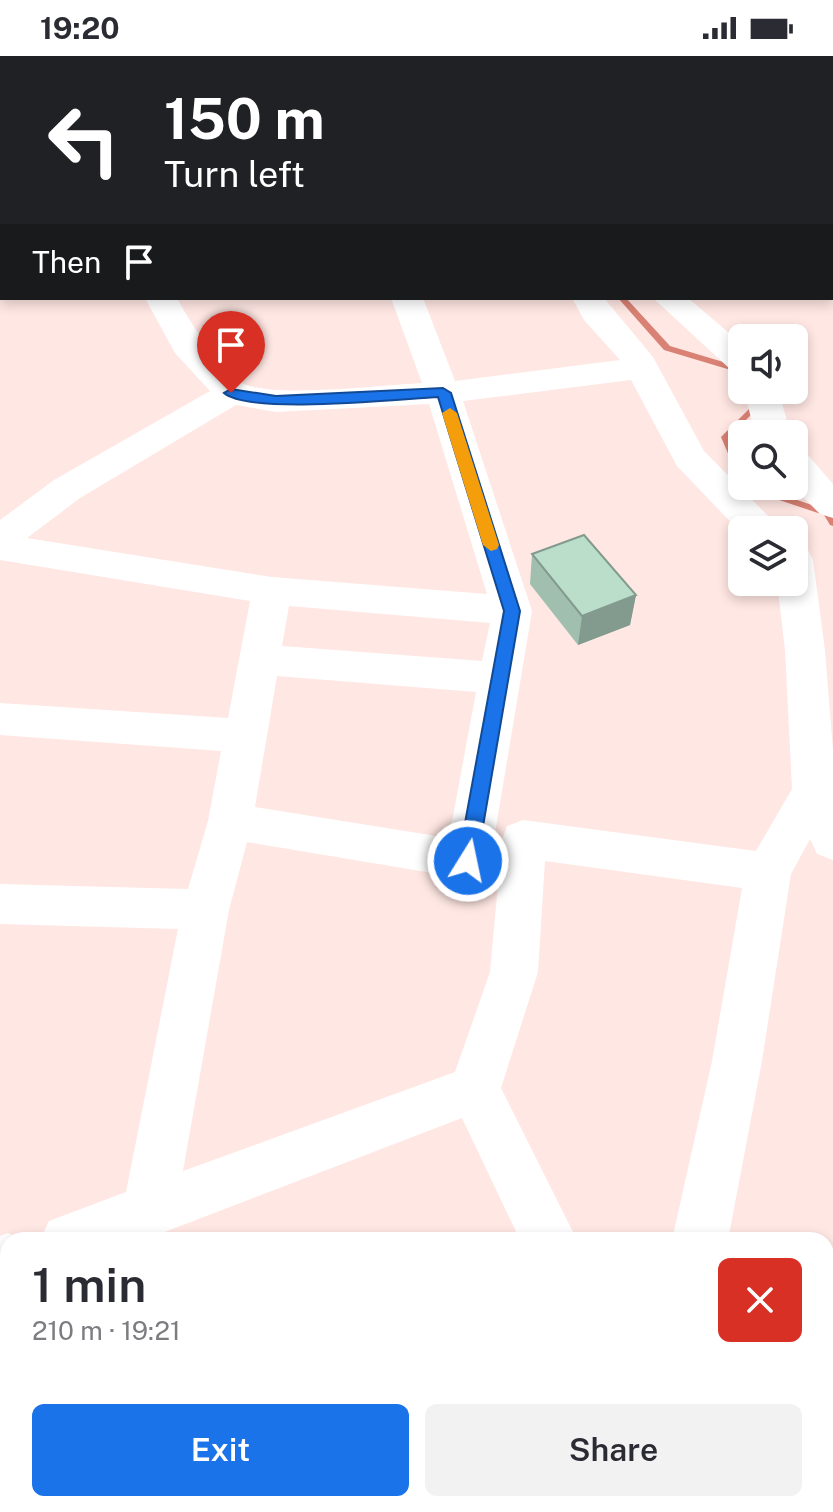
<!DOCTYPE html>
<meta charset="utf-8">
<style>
body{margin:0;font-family:"Public Sans",sans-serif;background:#f2f2f3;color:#2b2b33;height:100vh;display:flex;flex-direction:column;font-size:30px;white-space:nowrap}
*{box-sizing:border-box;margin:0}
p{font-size:26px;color:#7c7c81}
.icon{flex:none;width:44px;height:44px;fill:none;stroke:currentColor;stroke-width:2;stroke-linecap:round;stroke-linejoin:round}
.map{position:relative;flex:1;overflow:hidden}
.sheet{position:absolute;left:0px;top:1176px;width:834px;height:280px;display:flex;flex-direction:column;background:#fff;border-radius:24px 24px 0 0;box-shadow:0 4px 12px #0003}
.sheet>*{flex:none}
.hud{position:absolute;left:0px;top:0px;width:834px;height:244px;box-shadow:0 4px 12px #0003;background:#202124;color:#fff;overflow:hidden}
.controls{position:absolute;left:728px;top:268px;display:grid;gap:16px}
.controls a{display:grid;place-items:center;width:80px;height:80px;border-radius:12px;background:#fff;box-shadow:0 4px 12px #0003;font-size:40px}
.pin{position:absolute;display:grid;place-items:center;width:68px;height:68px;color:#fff;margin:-82px -34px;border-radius:50% 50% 50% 0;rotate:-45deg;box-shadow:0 0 8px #0007}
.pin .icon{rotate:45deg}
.me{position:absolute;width:88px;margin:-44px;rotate:10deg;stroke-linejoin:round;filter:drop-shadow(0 0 6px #0008)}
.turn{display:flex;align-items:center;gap:28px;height:168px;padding:0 32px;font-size:36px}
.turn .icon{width:104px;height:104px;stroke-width:2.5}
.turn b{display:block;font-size:56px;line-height:68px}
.then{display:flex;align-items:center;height:76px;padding:0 32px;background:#0003;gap:16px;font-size:30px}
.round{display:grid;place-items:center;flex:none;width:84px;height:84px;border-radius:12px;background:#f2f2f3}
.summary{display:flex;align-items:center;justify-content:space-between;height:136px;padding:0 32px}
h1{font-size:48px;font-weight:600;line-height:60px}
.action{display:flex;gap:16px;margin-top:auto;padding:16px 32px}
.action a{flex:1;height:92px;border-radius:12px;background:#1a73e8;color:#fff;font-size:32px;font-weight:600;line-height:92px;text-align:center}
.action a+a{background:#f2f2f3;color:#2b2b33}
.status{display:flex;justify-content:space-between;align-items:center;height:56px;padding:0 40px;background:#fff;direction:ltr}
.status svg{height:22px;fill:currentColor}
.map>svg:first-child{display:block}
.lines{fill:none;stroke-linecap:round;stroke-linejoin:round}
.stream{fill:#d98174;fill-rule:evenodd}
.minor{fill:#fff;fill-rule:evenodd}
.wall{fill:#a1bfaf}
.shaded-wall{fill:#839b8e}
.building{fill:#bbdecb;stroke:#839b8e;stroke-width:2}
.route{fill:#1a73e8;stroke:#114b97;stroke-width:2}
.slow{fill:#f59e0b}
</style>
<div class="status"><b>19:20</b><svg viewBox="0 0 49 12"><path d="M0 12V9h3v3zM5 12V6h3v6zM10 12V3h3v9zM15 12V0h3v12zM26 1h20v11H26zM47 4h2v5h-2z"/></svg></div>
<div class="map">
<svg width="833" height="1456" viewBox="0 0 833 1456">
<rect width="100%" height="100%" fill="#ffe7e3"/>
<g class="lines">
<!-- stream -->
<g class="stream">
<rect x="337" y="0" width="6" height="2"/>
<path d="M618 242H626L670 290 740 311 742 314V321H739L734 315 664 294Z"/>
<path d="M748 334H756L764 346 729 381 742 411V424L738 421 721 381 756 346Z"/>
<path d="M742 430H755L830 455 833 460V470L830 469 824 459 743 432Z"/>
</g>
<!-- minor -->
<g class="minor">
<rect x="296" y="0" width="26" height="2"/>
<path d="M412 0H439L440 2H413Z"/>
<rect x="832" y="19" width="1" height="16"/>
<path d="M2 92V110L0 111V93Z"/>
<path d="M145 242H177C189 264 222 320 244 328 278 342 382 329 422 327L391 242H423L455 325 620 304 584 264 572 242H604L653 301 704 395 773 465 779 474H742V478L677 410 631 324 463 345 532 555 493 789 500 790 507 770 523 764 756 795 792 733 785 594 777 526H794V490L808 494 813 504 825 594 833 694V804L817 798 810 783 791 818 762 1005 728 1184H672L712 1005 742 832 545 805 538 916 501 1032 577 1184H520L462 1062 149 1182 40 1184 49 1165 126 1136 178 873 0 868V828L188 833 208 765 221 695 0 679V647L228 662 250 545 0 504V464L54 424 210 335 175 297ZM429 348 487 538 272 521 27 482 80 442 236 349 276 356ZM289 550 490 567 482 605 282 590ZM277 620 476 636 449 782 255 751ZM247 786 498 828 490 916 455 1016 183 1115 229 854Z"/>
<path d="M653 242H688L742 288V316L730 313Z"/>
<path d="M744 334H778L791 378H755Z"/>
<path d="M794 394 807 398 833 428V462L820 458 792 430Z"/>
<path d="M8 1177 24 1184H8V1233L0 1236V1180Z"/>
<path d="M826 1193 833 1195V1251L826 1249Z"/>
<path d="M540 1448H616L612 1456H537Z"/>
<path d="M635 1448H697L698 1456H636Z"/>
</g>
</g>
<!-- wall -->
<path class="wall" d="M532 498 636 539 630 569 578 589 530 528Z"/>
<!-- shaded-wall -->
<path class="shaded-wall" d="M636 539 630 569 578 589 582 560Z"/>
<!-- building -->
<path class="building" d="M584 479 636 539 582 560 532 498Z"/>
<!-- route -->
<path class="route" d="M443 332 451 337 520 555 477 805 475 810H461L458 805 504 555 438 341C398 343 250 359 224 337L231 333 276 340Z"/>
<!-- slow -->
<path class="slow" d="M450 352 457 357 499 489 497 493 491 495 483 489 442 357Z"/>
</svg>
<div class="controls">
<a><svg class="icon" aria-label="sound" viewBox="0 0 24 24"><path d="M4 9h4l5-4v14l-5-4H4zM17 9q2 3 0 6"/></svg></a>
<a><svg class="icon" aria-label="search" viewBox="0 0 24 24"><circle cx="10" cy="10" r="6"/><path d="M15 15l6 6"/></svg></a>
<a><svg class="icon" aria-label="layers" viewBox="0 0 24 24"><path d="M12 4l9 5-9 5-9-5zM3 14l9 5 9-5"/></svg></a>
</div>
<div class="pin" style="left:231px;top:337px;background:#d93025"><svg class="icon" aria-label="arrive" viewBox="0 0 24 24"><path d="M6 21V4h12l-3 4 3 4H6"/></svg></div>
<svg class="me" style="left:468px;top:805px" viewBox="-20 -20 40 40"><circle r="17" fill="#1a73e8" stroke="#fff" stroke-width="3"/><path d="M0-11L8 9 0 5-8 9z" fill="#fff"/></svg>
<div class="hud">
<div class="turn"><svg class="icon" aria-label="left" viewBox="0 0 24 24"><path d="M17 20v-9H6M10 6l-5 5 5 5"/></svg><div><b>150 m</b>Turn left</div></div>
<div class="then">Then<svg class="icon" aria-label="arrive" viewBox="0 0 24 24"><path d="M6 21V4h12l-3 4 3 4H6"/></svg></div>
</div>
<section class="sheet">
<div class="summary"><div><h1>1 min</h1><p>210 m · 19:21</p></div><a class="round" style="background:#d93025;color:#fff"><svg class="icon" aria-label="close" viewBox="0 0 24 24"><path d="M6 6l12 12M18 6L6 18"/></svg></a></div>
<div class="action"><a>Exit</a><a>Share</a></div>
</section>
</div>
